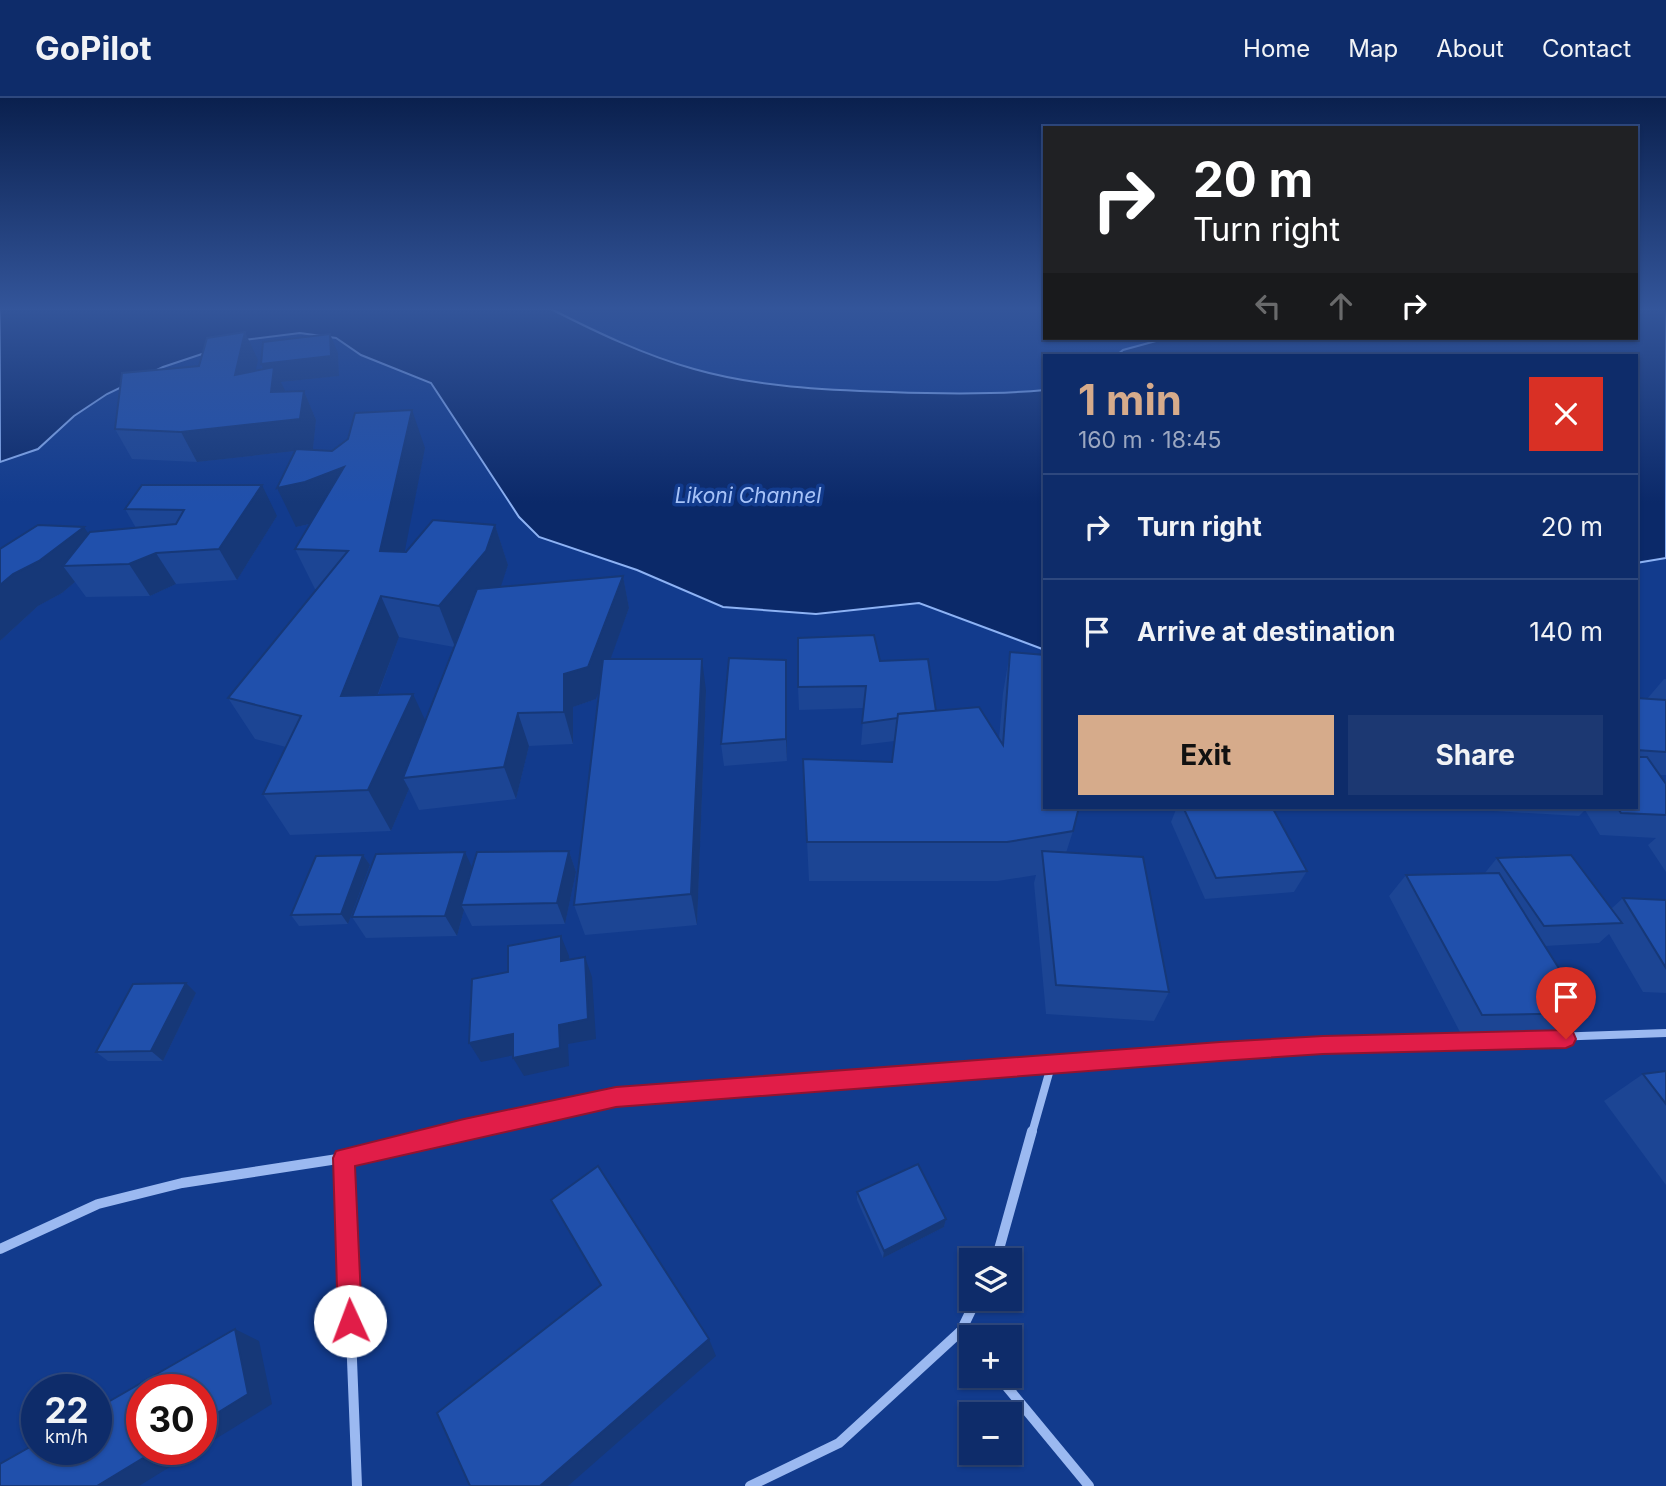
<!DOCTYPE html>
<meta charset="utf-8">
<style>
body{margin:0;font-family:Inter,sans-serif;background:#1c3872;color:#f1f3f6;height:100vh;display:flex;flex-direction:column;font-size:26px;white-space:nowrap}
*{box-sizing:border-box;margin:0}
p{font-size:23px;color:#9ba7c1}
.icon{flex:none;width:38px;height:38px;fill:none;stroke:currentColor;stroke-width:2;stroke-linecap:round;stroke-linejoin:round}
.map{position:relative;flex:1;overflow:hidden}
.side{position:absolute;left:1043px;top:256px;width:595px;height:455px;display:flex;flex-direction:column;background:#0e2c6a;border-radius:0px;box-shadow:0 2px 5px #0004,0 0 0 2px #2e487e}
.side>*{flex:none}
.hud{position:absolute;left:1043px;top:28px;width:595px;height:214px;border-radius:0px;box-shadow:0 2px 5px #0004,0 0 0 2px #2e487e;background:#202124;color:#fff;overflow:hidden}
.tools{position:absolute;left:959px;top:1150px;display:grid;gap:14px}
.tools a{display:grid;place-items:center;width:63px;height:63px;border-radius:0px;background:#0e2c6a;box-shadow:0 2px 5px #0004,0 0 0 2px #2e487e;font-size:35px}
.speed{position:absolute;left:21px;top:1276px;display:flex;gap:14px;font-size:35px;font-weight:700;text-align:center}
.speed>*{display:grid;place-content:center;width:91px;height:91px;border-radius:50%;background:#0e2c6a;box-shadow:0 2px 5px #0004,0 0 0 2px #2e487e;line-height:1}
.speed small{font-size:18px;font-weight:400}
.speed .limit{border:10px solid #d22;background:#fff;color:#111}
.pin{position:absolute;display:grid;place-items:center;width:60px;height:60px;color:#fff;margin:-72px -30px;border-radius:50% 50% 50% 0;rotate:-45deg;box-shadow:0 0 7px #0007}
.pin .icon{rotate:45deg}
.me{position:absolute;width:77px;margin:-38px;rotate:358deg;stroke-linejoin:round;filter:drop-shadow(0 0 5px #0008)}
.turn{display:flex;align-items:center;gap:24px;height:147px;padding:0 35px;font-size:32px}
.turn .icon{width:91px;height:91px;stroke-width:2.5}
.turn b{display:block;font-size:49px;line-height:60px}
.lanes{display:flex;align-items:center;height:66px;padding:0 35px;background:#0003;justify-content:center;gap:35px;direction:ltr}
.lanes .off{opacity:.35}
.round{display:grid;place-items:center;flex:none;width:74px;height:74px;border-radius:0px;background:#1c3872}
.headline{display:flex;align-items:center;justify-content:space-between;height:119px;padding:0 35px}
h1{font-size:42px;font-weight:700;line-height:52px;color:#d6ab8b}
.button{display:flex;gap:14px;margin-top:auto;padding:14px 35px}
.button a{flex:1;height:80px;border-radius:0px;background:#d6ab8b;color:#111;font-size:28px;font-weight:700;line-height:80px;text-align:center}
.button a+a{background:#1c3872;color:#f1f3f6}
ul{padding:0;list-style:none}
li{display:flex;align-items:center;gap:21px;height:105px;padding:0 35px;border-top:2px solid #2e487e}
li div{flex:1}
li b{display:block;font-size:26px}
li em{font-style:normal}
header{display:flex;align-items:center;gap:42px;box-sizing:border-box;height:98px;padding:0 35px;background:#0e2c6a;border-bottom:2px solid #2e487e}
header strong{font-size:33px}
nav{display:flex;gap:38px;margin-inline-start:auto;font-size:24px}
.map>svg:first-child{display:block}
.water{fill:#0b2969;stroke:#8db2f4;stroke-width:2}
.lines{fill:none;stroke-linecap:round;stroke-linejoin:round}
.minor-far1{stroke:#9bb9f1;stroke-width:8}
.minor{stroke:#9bb9f1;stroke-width:10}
.wall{fill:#1c4594;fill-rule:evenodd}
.shaded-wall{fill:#163878}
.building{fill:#2050ac;stroke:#163878;stroke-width:2}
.route{fill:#e11d48;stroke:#92132f;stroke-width:2}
.labels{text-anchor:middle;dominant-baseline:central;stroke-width:7;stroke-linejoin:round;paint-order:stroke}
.far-water-label{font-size:21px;font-style:italic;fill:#a7c3f8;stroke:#123b8d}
</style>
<header>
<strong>GoPilot</strong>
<nav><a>Home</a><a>Map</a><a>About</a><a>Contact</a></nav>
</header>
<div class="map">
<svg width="1666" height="1388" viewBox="0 0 1666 1388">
<rect width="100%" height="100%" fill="#123b8d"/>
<!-- water -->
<g class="water">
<path d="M0 211H551C596 234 644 257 694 271 757 289 824 292 890 294 942 296 993 297 1045 292V552L919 505 816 516 723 509 637 472 539 439 519 419 431 285 361 257 336 240 300 235 244 242 163 269 107 296 74 318 38 351 0 364Z"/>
<path d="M1636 211H1666V460L1636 465V257H1117L1123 252 1167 240H1636Z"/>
</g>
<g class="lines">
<!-- minor-far1 -->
<g class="minor-far1">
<path d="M455 1035 616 999 1323 947 1666 935"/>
<path d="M1032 1035 1051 968"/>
</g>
<!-- minor -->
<g class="minor">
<path d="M344 1060 357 1388"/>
<path d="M0 1151 98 1106 182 1085 344 1060 462 1033"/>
<path d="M996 1162 1032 1033"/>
<path d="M961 1233 971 1245"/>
<path d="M998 1278 1089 1388"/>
<path d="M750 1388 839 1345 961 1233 977 1200"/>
</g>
</g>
<!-- wall -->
<g class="wall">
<path d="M882 211H905V214L883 215Z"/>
<path d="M338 255 339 278 281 284 285 294 304 293 316 322 313 351 305 352 332 353 425 350 404 454 495 427 508 467 500 489 623 478 629 510 610 561 706 593 697 827 585 837 574 807 599 591 596 601 573 609V646L529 648 516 701 419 712 409 691 391 733 290 737 263 696 286 649 255 641 228 600 317 491H315L295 451 310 426 296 429 295 353 197 364 132 361 115 331 258 262 255 273ZM399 539 454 549 425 623 378 597Z"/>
<path d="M142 387 277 418 237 482 176 486 150 498 86 499 75 484 62 495 38 508 0 543V451L88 436 136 430 125 411Z"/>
<path d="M1010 554 1073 733 1066 755 1169 894 1154 923 1046 916 1034 785 1036 777 998 783H809L803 661 892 664 895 643 861 647 864 610 799 612 798 589 880 563 936 613 999 641 1003 595Z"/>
<path d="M1664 581H1666V677H1660L1666 686V774L1648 747 1656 740 1600 737 1585 712 1579 718 1443 710 1442 709H1636V600L1647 601Z"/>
<path d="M787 584V663L724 668 721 646Z"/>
<path d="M1177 709H1272L1307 773 1294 794 1205 801 1171 724Z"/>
<path d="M569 753 576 774 565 826 472 828 464 812 457 838 366 840 352 819 472 769Z"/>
<path d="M363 757 370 767 348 826 299 828 291 817Z"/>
<path d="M1497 760 1611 811 1623 800 1666 802V895L1643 894 1609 836 1599 845 1545 848 1587 915 1563 935 1461 936 1389 798 1406 777 1484 776Z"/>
<path d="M196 895 163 963H108L96 954Z"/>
<path d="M1666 973V1087L1604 1003 1643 976Z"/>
<path d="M857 1094 946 1121 944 1129 883 1160 857 1102Z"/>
</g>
<!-- shaded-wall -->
<g class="shaded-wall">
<path d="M245 234 258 262 249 305 235 277Z"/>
<path d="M330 236 338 255 339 278 281 284 287 297 304 293 316 322 313 351 197 364 181 334 271 294 270 285 261 266Z"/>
<path d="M412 312 425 350 397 493 380 453Z"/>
<path d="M344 369 323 423 296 429 277 390Z"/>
<path d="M262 387 277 418 237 482 219 451Z"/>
<path d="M495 427 508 467 499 494 455 549 439 508Z"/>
<path d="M84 429 105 460 63 468 75 484 62 495 38 508 0 543V487L13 476Z"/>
<path d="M156 455 176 486 150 498 129 466Z"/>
<path d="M623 478 629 510 596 601 573 609V646L564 614V576Z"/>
<path d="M381 498 399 539 362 639 341 598Z"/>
<path d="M702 561 706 593 697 827 691 796Z"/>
<path d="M786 562 787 584V663L786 641Z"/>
<path d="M413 596 432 637 403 680 409 691 391 733 368 692Z"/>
<path d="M518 615 529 648 516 701 504 669Z"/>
<path d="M569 753 576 774 565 826 557 805Z"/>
<path d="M465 754 475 776 461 807 464 812 457 838 445 818Z"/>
<path d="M363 757 370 767 348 826 341 816Z"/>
<path d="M561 838 569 858 570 883 561 863Z"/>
<path d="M585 859 592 879 596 941 568 946 569 968 524 978 513 960 559 927Z"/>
<path d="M186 885 196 895 163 963 151 953Z"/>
<path d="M513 936 524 955 481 964 469 945Z"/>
<path d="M946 1121 944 1129 883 1160 884 1153Z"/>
<path d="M235 1231 259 1243 272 1306 201 1350V1325Z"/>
<path d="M709 1241 716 1258 568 1388H540Z"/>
<path d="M158 1351H199L139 1388H97Z"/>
</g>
<!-- building -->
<g class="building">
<path d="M245 234 235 277 274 269 271 294 304 293 300 321 181 334 115 331 122 275 199 268 207 240Z"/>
<path d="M330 236 331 258 261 266 263 244Z"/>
<path d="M412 312 380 453 406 454 433 422 495 427 486 453 439 508 381 498 341 598 413 596 368 692 263 696 301 618 228 600 348 453 295 451 344 369 305 384 277 390 296 351 332 353 348 341 355 315Z"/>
<path d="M142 387H262L219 451 156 455 129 466 63 468 90 434 176 426 184 412 125 411Z"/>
<path d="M38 427 84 429 39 463 13 476 0 487V451Z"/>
<path d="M623 478 588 569 564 576V614L518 615 504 669 403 680 477 491Z"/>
<path d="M874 537 880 563 928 561 936 613 898 616V620L862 625 866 588 798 589V540Z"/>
<path d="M1010 554 1045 557V709H1079L1073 733 1007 744H807L803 661 892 664 898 616 979 609 1003 647Z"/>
<path d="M729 560 786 562V641L721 646Z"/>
<path d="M603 561H702L691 796 574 807Z"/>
<path d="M1636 600 1666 602V654L1636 652Z"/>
<path d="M1636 659H1647L1666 686V717L1621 715 1617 709H1636Z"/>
<path d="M1183 709H1272L1307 773 1216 780Z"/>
<path d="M569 753 557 805 461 807 477 754Z"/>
<path d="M1042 753 1143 759 1169 894 1056 887Z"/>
<path d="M465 754 445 818 352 819 376 756Z"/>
<path d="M363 757 341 816 291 817 316 758Z"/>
<path d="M1571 757 1622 825 1544 828 1497 760Z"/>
<path d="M1499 775 1587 915 1482 917 1406 777Z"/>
<path d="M1623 800 1666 802V870Z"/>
<path d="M561 838V863L585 859 588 921 559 927 560 950 513 960V936L469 945 472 881 508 874V848Z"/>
<path d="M186 885 151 953 96 954 133 886Z"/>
<path d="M1666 973V1006L1643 976Z"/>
<path d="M918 1066 946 1121 884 1153 857 1094Z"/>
<path d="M598 1068 709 1241 540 1388H470L437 1315 601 1187 551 1102Z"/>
<path d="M235 1231 248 1296 201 1325V1292H142V1351H158L97 1388H0V1366L37 1345V1351H96V1311Z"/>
</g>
<!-- sky -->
<linearGradient id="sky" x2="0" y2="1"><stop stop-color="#0a204e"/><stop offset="0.52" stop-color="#33559a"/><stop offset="1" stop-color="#33559a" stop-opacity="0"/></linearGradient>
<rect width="1666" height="405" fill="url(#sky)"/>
<!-- route -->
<path class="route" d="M1566 932 1573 934 1576 941 1573 947 1566 950 1323 956 1220 963 616 1009 355 1068 362 1223 359 1231 350 1235 342 1231 338 1223 333 1060 336 1053 464 1021 616 989 1220 944 1323 938Z"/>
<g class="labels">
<!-- far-water labels -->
<g class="far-water-label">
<text x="748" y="397">Likoni Channel</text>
</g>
</g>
</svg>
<div class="tools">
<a><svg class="icon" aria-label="layers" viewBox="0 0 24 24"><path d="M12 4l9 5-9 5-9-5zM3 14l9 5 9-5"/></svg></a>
<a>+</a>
<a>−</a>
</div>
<div class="speed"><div>22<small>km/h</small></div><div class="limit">30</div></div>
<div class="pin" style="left:1566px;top:941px;background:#d93025"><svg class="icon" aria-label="arrive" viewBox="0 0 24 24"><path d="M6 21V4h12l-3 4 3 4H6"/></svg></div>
<svg class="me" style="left:350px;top:1223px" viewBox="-20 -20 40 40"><circle r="19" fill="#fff"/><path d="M0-13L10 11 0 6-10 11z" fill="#e11d48"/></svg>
<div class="hud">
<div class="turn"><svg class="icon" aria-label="right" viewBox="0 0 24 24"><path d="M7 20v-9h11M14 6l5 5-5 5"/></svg><div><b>20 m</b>Turn right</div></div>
<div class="lanes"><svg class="icon off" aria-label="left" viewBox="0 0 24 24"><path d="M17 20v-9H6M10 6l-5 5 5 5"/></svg><svg class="icon off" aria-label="ahead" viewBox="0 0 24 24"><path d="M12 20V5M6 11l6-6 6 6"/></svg><svg class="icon" aria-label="right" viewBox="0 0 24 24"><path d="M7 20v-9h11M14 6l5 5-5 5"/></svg></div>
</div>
<section class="side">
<div class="headline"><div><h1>1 min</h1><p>160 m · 18:45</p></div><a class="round" style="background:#d93025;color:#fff"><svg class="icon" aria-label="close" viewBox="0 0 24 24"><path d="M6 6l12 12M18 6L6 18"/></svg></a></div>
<ul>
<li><svg class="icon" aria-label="right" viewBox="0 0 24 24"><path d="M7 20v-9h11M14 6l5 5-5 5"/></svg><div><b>Turn right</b></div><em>20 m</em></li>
<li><svg class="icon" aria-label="arrive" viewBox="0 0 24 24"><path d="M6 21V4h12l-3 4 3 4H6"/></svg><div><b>Arrive at destination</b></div><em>140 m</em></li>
</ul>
<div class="button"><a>Exit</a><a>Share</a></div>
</section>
</div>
